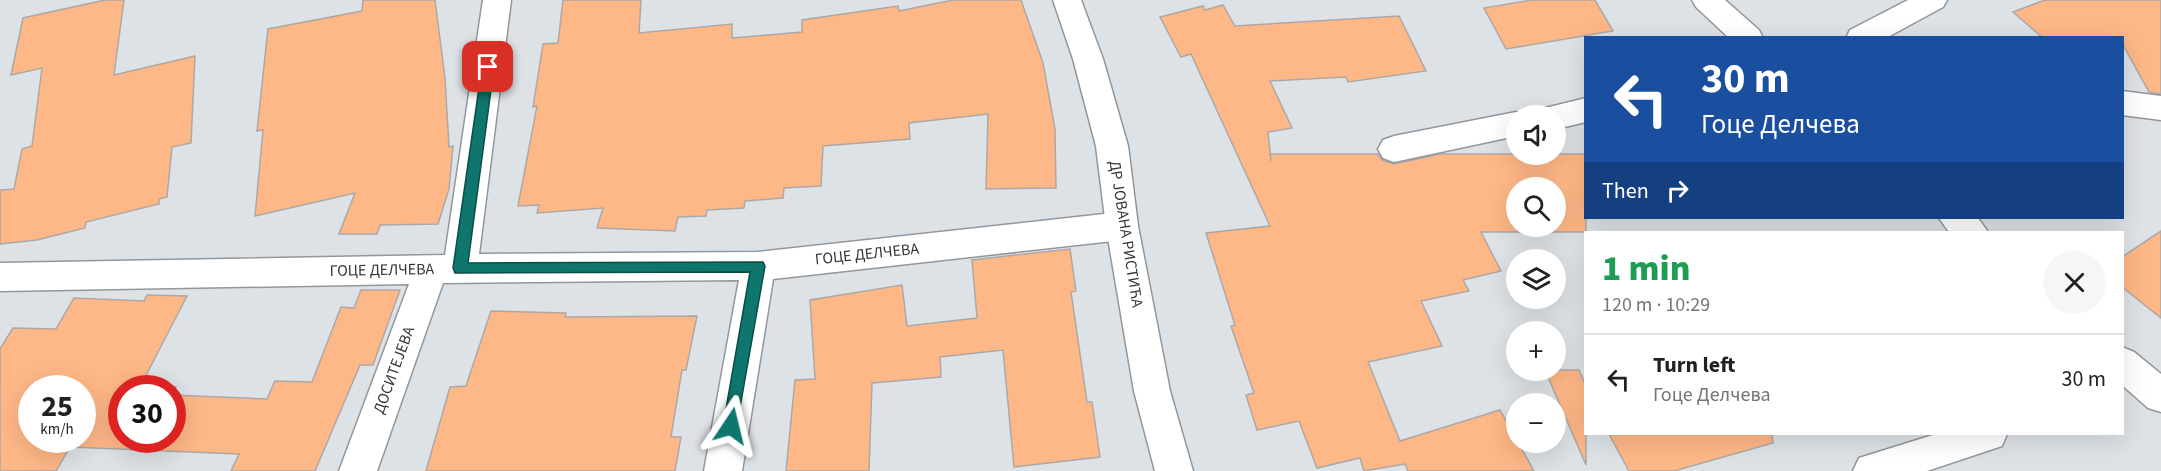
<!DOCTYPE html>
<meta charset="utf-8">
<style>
body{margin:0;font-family:"Source Sans 3",sans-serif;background:#f6f6f6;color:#202124;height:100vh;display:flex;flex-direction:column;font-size:22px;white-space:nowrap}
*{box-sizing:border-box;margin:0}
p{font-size:20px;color:#757577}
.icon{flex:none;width:33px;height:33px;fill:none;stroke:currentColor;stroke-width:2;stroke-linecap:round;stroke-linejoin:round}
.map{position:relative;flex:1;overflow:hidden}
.side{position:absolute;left:1584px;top:231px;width:540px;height:204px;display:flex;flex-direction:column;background:#fff;border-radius:0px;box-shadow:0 6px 24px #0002}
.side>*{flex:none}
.guide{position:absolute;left:1584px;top:36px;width:540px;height:183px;border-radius:0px;box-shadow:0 6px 24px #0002;background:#1a4fa0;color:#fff;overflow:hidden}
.buttons{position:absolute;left:1506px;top:105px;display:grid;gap:12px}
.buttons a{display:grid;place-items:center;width:60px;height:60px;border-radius:50%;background:#fff;box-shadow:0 6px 24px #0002;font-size:30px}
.speed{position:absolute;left:18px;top:375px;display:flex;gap:12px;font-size:30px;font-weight:700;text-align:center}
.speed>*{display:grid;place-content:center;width:78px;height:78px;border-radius:50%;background:#fff;box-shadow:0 6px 24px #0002;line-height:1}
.speed small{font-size:15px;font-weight:400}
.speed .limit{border:9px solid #d22;background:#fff;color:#111}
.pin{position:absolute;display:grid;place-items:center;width:51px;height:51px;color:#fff;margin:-26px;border-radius:12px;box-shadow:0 3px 9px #0006}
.me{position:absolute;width:66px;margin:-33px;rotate:10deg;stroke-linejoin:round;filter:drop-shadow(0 0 4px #0008)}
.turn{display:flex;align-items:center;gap:21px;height:126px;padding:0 18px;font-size:27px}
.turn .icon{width:78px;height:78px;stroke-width:2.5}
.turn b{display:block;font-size:42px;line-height:51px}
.then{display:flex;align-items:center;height:57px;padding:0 18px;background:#0003;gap:12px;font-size:22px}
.round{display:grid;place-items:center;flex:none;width:63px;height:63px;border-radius:32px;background:#f6f6f6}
.headline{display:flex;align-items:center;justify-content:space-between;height:102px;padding:0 18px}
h1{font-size:36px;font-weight:800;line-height:45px;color:#1e9e55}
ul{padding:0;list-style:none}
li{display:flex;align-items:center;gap:18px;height:90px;padding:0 18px;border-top:2px solid #e0e0e0}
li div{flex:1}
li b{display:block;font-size:22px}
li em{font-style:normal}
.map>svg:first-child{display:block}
.building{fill:#feb787;stroke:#aea8a5;stroke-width:1.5;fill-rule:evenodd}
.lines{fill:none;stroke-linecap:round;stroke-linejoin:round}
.minor-casing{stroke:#92979b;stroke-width:3}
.tertiary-casing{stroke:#92979b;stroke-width:3}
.minor{fill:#fff;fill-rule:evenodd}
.tertiary{fill:#fff;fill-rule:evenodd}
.route{fill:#0f766e;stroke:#0a4d48;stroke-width:1.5}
.labels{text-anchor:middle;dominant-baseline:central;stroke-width:6;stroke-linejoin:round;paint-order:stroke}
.street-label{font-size:16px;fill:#343638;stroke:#fff}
</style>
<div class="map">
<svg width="2161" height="471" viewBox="0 0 2161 471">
<rect width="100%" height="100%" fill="#dde2e7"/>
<!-- building -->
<g class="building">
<path d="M105 0H124L114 75 195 56 191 143 172 147 167 197 159 199V204L86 222 85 228 37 240 0 244V190L14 189 22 149 32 146 42 68 11 75 23 18Z"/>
<path d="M363 0H435L445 78 449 147 453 146 449 189 438 224 380 225 377 234H339L355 193 255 216 263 130 257 131 268 29 362 11Z"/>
<path d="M563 0H641L639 33 732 24V38L802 32V20L898 6 899 11 953 0H1021L1043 63 1055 129 1056 188 986 189 988 114 909 123 910 139 823 146 821 186 784 188 783 198 745 201 744 208 707 210 706 216 678 217 675 231 597 228 603 208 537 213 539 205 518 206 537 106 533 107 543 44 558 43Z"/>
<path d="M1532 0H1595L1613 31 1506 49 1484 8Z"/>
<path d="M2045 0H2161V94L2149 92 2122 43V38H2043L2013 12Z"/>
<path d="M1223 5 1235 26 1399 16 1426 71 1348 82 1346 77 1270 81 1292 128 1268 132 1271 161 1270 154H1378L1382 160 1394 164 1440 154H1586V232H1481L1501 271 1463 280 1469 291 1421 301 1442 346 1368 362 1400 441 1500 410 1534 471H1408L1405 464 1364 471 1360 458 1317 468 1299 421 1257 430 1246 395 1254 393 1231 326 1235 325 1206 233 1270 226 1191 54 1181 57 1160 17 1203 6 1205 10ZM1516 188H1556V226H1516Z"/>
<path d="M2161 231V318L2122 287V257Z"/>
<path d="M1070 249 1076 291 1071 292 1087 402H1092L1100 457 1014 467 1003 350 940 357 941 377 872 383 869 471H786L795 380 815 379 810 300 902 285 907 326 977 318 972 260Z"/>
<path d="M361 290H400L373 365H360L315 471H231L239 454 70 447 56 471H0V349L13 328 56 329 74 298 144 301 147 295 187 296 141 385 176 387 172 394V388H122V440H172V395L267 399 275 381 312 382 341 307 354 308ZM32 388H82V440H32Z"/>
<path d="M491 311 566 313 565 317 697 316 686 370H682L671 437H681L675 471H426L450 387 466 386Z"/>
<path d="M1545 370H1579L1586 386V465Z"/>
<path d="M1609 434H1772L1773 443 1674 471H1629Z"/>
</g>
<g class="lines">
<defs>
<g id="minor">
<path d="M483 0H511L479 254 758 252 1122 212 1134 216 1138 226 1134 236 1122 240 773 279 742 471H704L739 280 443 283 377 471H339L409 284 0 291V263L445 255Z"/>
<path d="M1692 0H1725L1759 30 1763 38H1729L1696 7Z"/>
<path d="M1908 0H1947L1943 7 1886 38H1846L1850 30Z"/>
<path d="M2122 91 2161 96V120L2122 115Z"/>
<path d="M1586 98V122L1556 129V116H1541L1545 108Z"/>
<path d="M1516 112 1527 116H1516V136L1394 162 1383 158 1378 149 1383 140 1394 136Z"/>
<path d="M1939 218H1978L1988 232H1949Z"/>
<path d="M2122 347 2134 352 2161 374V412L2148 408 2122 385Z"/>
<path d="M1936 434H2007L2002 446 1927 471H1853L1859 458Z"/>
</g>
<path id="tertiary" d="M1053 0H1081L1103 59 1128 146 1138 226 1170 391 1193 471H1155L1134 391 1106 226 1096 146 1073 59Z"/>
</defs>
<!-- minor casing -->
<use href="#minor" class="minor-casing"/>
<!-- tertiary casing -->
<use href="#tertiary" class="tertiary-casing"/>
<!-- minor -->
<use href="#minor" class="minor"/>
<!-- tertiary -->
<use href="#tertiary" class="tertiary"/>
</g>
<!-- route -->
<path class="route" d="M488 62 494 67 468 263 763 262 765 266 736 430H725L723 426 750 272 455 273 453 268 482 67Z"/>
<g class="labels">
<!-- street labels -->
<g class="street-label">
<text transform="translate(1126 234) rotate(81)">ДР ЈОВАНА РИСТИЋА</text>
<text transform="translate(867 254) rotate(-6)">ГОЦЕ ДЕЛЧЕВА</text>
<text transform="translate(382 270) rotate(-1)">ГОЦЕ ДЕЛЧЕВА</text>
<text transform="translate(394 370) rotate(-70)">ДОСИТЕЈЕВА</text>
</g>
</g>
</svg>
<div class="buttons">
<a><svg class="icon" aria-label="sound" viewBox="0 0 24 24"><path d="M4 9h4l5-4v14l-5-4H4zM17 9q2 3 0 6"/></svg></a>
<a><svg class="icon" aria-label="search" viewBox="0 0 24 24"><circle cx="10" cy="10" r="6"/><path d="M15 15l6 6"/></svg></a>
<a><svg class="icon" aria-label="layers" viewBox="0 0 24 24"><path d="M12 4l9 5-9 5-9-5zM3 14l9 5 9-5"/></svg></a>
<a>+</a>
<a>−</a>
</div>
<div class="speed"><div>25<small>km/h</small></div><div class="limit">30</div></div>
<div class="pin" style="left:488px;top:67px;background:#d93025"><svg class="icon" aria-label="arrive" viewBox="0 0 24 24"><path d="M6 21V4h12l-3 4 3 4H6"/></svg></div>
<svg class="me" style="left:731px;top:426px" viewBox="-20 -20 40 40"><path d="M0-17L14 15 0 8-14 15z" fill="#0f766e" stroke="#fff" stroke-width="4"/></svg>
<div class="guide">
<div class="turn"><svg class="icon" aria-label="left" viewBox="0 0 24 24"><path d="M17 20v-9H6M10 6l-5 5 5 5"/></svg><div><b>30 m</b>Гоце Делчева</div></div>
<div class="then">Then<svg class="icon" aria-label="right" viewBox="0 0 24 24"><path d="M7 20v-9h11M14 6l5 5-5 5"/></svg></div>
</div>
<section class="side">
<div class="headline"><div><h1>1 min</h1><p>120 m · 10:29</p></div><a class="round"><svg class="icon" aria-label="close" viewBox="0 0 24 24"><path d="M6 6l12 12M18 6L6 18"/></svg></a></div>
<ul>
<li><svg class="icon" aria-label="left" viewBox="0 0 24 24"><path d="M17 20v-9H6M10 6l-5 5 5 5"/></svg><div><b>Turn left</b><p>Гоце Делчева</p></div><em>30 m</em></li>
</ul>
</section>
</div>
